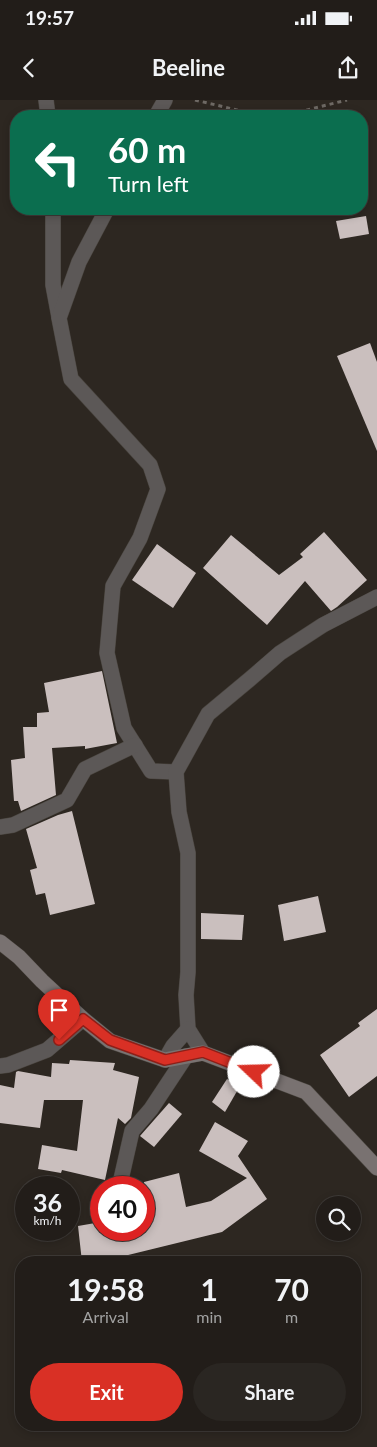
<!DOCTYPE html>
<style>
body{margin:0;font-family:Lato,sans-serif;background:#2a2622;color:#f1f3f6;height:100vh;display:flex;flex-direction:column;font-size:19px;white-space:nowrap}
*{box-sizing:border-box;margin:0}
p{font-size:16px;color:#a2a2a2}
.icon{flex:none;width:28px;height:28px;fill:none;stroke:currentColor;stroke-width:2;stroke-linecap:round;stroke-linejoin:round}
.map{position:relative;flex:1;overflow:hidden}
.sheet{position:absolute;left:15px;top:1156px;width:346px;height:175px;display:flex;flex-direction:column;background:#221d19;border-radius:20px;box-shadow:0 2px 8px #0003,0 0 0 1px #3f3b38}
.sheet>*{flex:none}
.hud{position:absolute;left:10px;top:10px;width:358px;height:105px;border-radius:20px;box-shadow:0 2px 8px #0003,0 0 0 1px #3f3b38;background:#0b6e4f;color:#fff;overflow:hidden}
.buttons{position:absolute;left:316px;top:1096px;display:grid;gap:10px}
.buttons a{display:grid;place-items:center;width:45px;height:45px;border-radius:50%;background:#221d19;box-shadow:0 2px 8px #0003,0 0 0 1px #3f3b38;font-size:25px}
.speed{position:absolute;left:15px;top:1076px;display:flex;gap:10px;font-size:25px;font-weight:700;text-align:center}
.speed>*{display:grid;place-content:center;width:65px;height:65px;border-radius:50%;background:#221d19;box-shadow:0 2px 8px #0003,0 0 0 1px #3f3b38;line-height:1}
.speed small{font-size:12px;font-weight:400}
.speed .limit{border:8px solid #d22;background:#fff;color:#111}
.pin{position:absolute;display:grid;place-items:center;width:42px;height:42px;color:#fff;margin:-51px -21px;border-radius:50% 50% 50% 0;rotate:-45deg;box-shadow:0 0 5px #0007}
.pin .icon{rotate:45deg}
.me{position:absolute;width:55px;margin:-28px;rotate:291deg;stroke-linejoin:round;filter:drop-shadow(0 0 4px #0008)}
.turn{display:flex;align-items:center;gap:18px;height:105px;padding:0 15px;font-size:22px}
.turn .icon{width:65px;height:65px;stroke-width:2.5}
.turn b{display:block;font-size:35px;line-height:42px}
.eta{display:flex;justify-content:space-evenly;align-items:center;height:85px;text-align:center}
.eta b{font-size:30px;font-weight:700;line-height:35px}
.cta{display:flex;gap:10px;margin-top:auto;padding:10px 15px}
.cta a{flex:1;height:58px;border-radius:30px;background:#d93025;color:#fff;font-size:20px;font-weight:700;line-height:58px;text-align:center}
.cta a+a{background:#2a2622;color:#f1f3f6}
.status{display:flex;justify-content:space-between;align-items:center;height:35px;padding:0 25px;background:#221d19;direction:ltr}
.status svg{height:14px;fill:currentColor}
header{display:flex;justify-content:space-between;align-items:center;height:65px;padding:0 15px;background:#221d19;font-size:22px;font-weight:700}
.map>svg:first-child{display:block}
.building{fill:#cabfbe}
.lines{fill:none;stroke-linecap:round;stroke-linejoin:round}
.street-casing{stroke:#49443e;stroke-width:16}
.secondary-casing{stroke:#49443e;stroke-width:16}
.path{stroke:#6e6964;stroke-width:3;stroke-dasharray:4 4;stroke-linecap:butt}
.street{stroke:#5c5857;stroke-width:15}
.secondary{stroke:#797271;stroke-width:15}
.route-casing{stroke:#8d1f18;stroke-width:12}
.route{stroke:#d93025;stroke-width:9}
</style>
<div class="status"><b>19:57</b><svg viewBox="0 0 49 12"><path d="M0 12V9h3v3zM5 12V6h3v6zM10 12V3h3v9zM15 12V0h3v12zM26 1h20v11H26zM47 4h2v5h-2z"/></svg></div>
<header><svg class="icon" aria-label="back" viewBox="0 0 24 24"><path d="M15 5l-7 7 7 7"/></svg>Beeline<svg class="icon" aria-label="share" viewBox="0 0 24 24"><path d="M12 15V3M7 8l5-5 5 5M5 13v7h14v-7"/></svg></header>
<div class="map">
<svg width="377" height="1347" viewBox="0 0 377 1347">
<rect width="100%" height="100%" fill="#2d2721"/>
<!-- building -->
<g class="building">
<path d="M366 116 369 134 340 139 336 121Z"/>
<path d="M370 243 377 262V351L337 256Z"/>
<path d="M324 432 367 480 337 507 331 511 305 481 267 525 203 468 231 435 279 475 303 457 300 454Z"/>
<path d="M157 444 196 473 173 508 132 480Z"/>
<path d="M102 571 117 643 85 649V646L52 648 56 695 21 711 18 701H14L11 660 25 658 23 627H37V613L49 612 44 583Z"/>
<path d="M72 711 95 804 50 815 45 793 36 795 30 770 37 768 26 729 58 715Z"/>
<path d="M318 796 326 832 284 841 278 805Z"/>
<path d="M201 813 244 815 242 840 201 839Z"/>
<path d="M377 909V976L349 997 320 955 360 926 358 923Z"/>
<path d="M70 960 115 963 113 970 139 977 131 1018 125 1024 118 1018 105 1080 62 1070 61 1073 38 1069 42 1045 77 1051 83 1000H44L40 1028 0 1023V985L14 988 16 972 18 971 51 977 52 963 69 964Z"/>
<path d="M227 979 240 986 225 1012 212 1002Z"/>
<path d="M169 1003 182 1014 154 1047 140 1036Z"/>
<path d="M215 1022 248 1041 238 1056 267 1099 222 1132 120 1157 121 1162H82L78 1126 101 1122V1130H144V1082L179 1073 186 1107 211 1101 247 1078 199 1051Z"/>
</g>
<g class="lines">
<defs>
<g id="street">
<path d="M46 0 48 16"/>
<path d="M156 16 165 0"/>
<path d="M53 109V185L59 217"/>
<path d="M107 109 79 162 59 218 71 279 150 365 158 389 140 438 113 486 107 553 124 628 151 671 176 672"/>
<path d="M0 727 13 725 67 700 85 669 135 645"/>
<path d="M203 953 188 929 186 895 188 872V753L179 712 176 672 208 614 250 579 280 553 323 525 377 497"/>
<path d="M165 960 173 946 188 929"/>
<path d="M0 966 8 965 47 950 83 919"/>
<path d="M119 1088 132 1031 151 1009 186 956"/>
</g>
<path id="secondary" d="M0 842 19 857 42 881 83 919 110 941 165 960 203 953 306 992 377 1068"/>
</defs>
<!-- street casing -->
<use href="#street" class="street-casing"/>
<!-- secondary casing -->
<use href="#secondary" class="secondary-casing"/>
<!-- path -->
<g class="path">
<path d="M195 0 262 16H282"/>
<path d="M283 16 347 0"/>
</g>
<!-- street -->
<use href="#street" class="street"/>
<!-- secondary -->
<use href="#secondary" class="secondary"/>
</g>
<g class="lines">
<defs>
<path id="route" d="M59 940 83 919 110 940 165 960 203 952 254 972"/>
</defs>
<!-- route casing -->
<use href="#route" class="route-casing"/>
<!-- route -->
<use href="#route" class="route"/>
</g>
</svg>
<div class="buttons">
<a><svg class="icon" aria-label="search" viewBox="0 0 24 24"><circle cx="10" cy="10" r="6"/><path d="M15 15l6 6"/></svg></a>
</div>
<div class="speed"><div>36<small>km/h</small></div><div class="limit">40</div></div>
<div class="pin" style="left:59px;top:940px;background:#d93025"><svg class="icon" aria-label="arrive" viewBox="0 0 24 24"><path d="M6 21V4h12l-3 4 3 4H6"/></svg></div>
<svg class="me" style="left:254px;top:972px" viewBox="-20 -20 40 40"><circle r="19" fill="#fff"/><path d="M0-13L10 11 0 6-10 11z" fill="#d93025"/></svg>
<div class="hud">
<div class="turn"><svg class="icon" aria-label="left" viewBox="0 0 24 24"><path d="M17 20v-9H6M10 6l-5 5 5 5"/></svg><div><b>60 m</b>Turn left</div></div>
</div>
<section class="sheet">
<div class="eta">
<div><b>19:58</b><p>Arrival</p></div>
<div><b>1</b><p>min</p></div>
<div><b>70</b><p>m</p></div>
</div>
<div class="cta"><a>Exit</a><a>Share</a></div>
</section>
</div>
